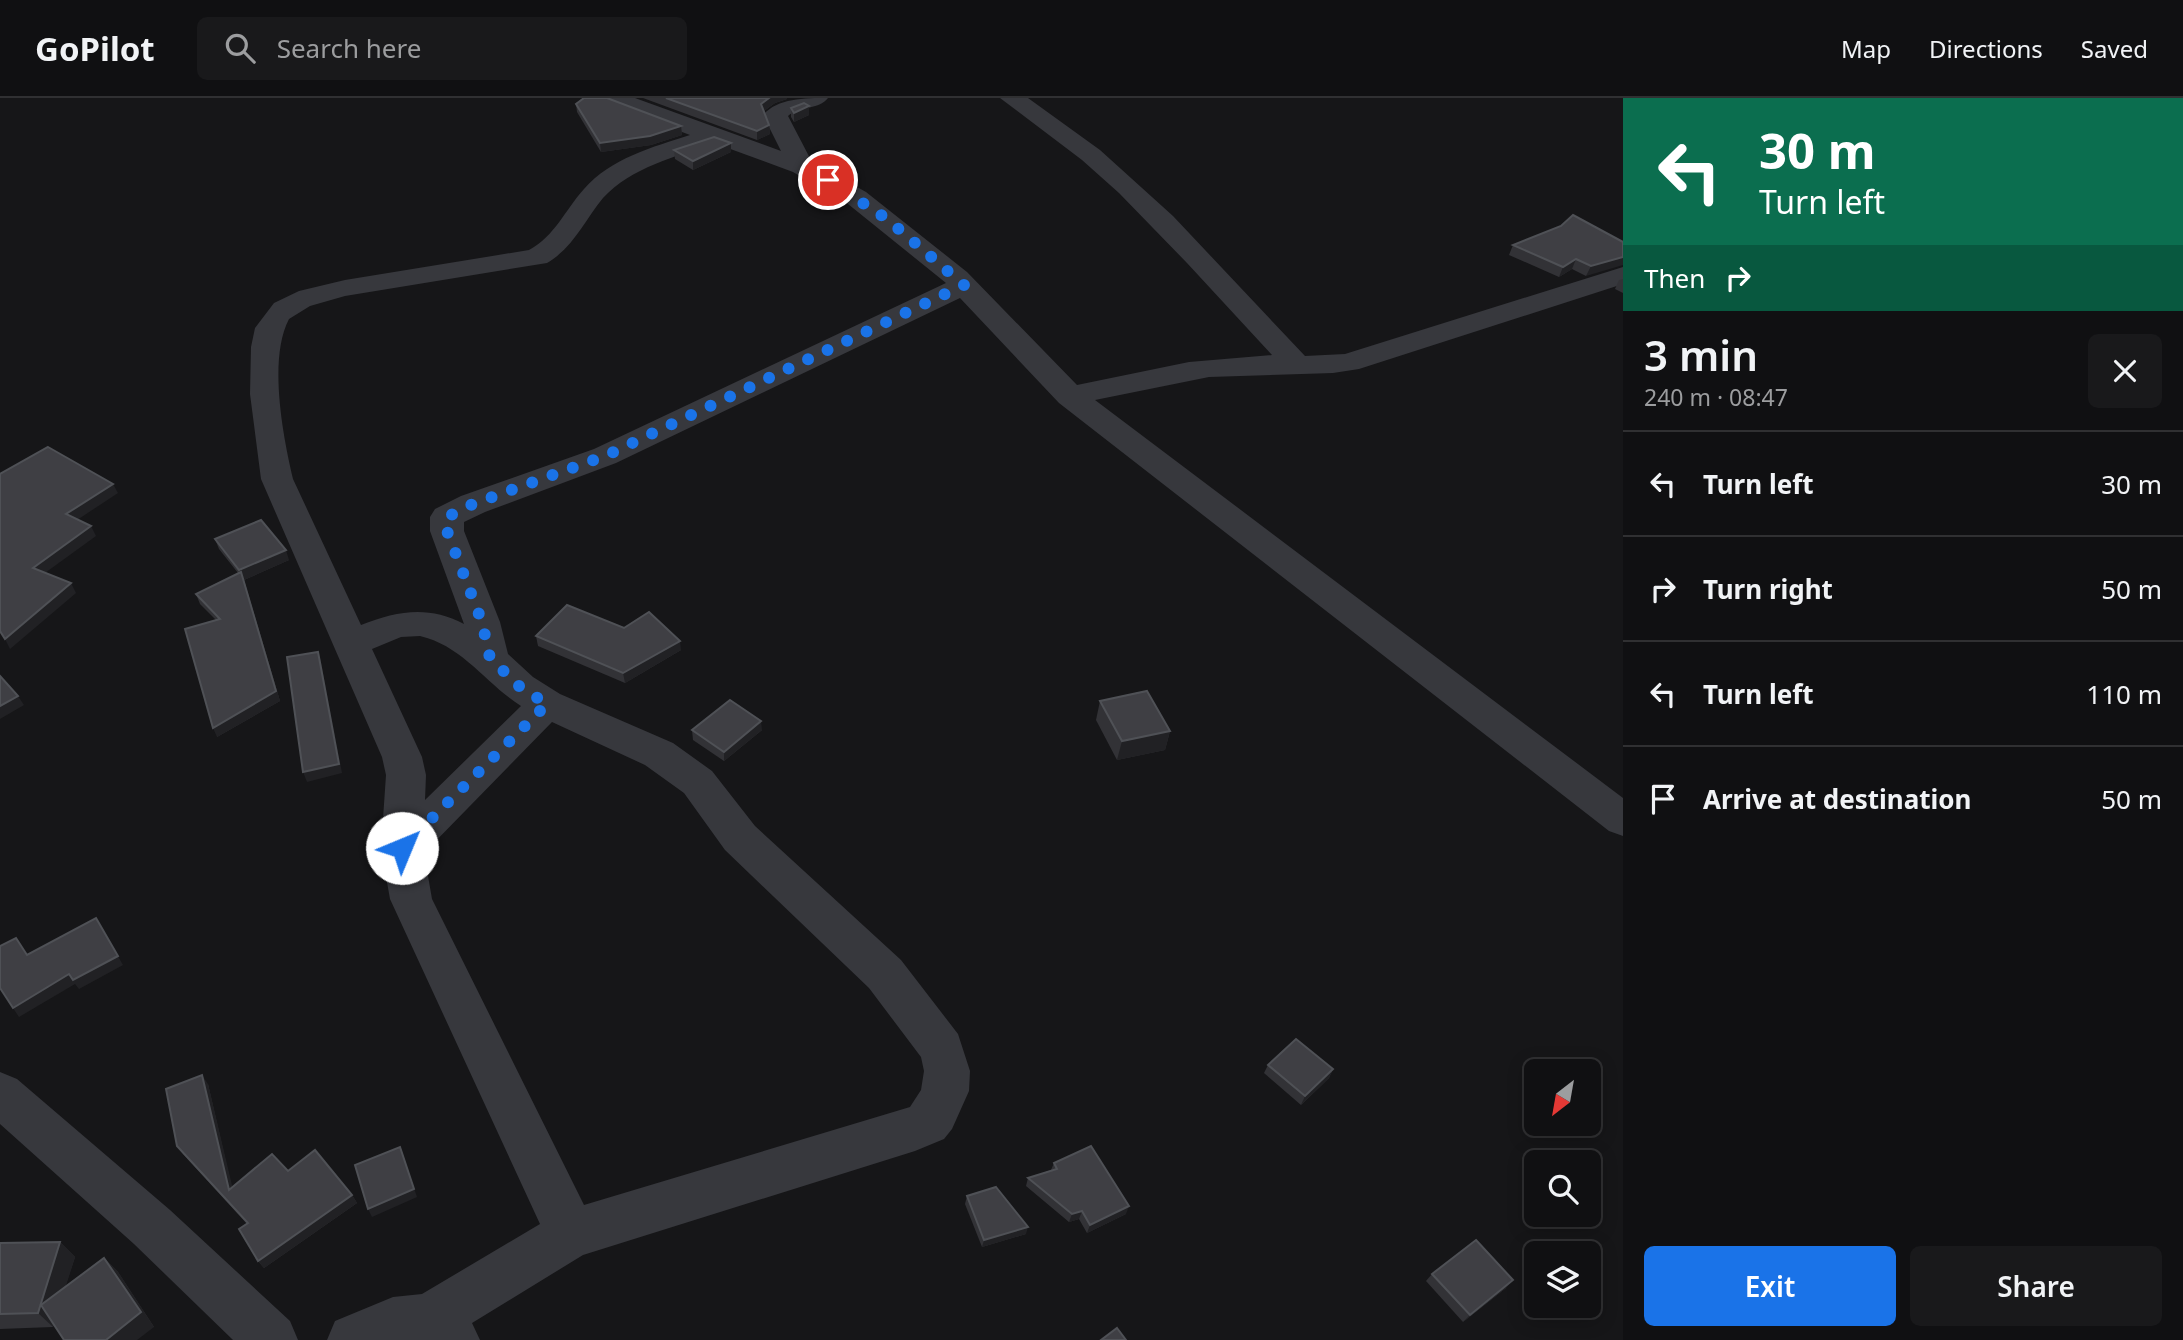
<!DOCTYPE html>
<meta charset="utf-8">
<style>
body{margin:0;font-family:"Noto Sans",sans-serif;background:#19191b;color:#f1f3f6;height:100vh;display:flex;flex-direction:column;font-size:26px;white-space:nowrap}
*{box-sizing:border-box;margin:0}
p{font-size:23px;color:#9c9d9f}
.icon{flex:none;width:38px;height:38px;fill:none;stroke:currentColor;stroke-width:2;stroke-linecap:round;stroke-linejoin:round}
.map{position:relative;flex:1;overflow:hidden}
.drawer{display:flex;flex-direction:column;background:#101012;width:560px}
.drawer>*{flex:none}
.guide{background:#0b6e4f;color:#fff;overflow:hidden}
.needle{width:46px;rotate:211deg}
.fabs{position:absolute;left:1524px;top:961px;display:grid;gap:14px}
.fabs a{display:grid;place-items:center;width:77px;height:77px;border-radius:10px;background:#101012;box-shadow:0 4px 18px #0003,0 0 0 2px #303032;font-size:35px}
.pin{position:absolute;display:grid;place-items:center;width:60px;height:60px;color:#fff;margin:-30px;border:4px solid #fff;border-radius:50%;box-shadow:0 2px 7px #0007}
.me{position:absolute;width:77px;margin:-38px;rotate:45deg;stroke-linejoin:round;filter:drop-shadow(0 0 5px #0008)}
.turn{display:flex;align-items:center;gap:24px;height:147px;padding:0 21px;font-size:32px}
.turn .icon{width:91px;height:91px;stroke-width:2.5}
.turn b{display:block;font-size:49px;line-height:60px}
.then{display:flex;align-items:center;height:66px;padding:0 21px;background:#0003;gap:14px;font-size:26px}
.round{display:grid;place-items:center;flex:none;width:74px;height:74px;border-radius:10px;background:#19191b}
.head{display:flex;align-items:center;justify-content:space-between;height:119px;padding:0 21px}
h1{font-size:42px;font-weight:600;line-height:52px}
.primary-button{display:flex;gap:14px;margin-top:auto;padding:14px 21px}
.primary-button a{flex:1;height:80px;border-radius:10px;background:#1a73e8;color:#fff;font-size:28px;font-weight:600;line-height:80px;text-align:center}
.primary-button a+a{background:#19191b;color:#f1f3f6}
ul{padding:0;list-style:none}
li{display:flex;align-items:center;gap:21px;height:105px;padding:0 21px;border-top:2px solid #303032}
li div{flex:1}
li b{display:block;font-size:26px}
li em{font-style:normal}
header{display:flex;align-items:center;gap:42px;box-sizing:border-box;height:98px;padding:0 35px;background:#101012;border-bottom:2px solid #303032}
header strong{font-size:33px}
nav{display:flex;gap:38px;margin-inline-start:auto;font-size:24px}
.search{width:490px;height:63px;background:#19191b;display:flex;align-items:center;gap:18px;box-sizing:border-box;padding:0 24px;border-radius:10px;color:#9c9d9f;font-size:26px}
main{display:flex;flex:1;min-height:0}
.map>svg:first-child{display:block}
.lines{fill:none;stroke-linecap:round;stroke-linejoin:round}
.minor{fill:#37383d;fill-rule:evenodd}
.wall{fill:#323236}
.shaded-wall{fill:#212124}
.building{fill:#3f3f44;stroke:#4f5156;stroke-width:2}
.route{stroke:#1a73e8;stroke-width:12;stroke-dasharray:0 21.6}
</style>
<header>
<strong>GoPilot</strong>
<div class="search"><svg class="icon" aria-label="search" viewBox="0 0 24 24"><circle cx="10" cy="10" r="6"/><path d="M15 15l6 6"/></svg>Search here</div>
<nav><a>Map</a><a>Directions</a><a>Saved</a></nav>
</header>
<main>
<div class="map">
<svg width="1623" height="1242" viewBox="0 0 1623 1242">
<rect width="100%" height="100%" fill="#161618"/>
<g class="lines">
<!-- minor -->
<g class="minor">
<path d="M601 0H635L781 53 763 17C778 0 804 0 828 0 819 12 799 8 788 18L812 64 866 94 967 174 1077 287 1189 264 1272 257 1187 165 1119 95 1082 62 1000 0H1028L1100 52 1173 118 1305 258 1345 256 1623 169V186L1359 271 1333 275 1209 279 1095 302 1623 700V738L1609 733 1059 305 960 200 616 365 485 414 464 424V433L500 524 508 556 533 579 560 596 673 645 712 673 755 728 901 862 958 936 970 973 969 993 952 1031 944 1041 915 1053 583 1157 472 1225 480 1242H327L335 1223 393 1199 422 1196 540 1126 390 801 381 750 386 677 382 659 261 381 250 296 251 249 255 230 274 205 299 193 345 182 529 152C555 138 565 112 584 91 611 60 653 49 690 37L605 5ZM714 45 793 74 848 106 946 185 594 351 461 398 435 411 430 419V433L464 526C428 507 397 513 361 527L293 381C283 338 268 261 289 221L310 208 345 198 547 165C574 149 584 123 603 100 632 69 675 59 714 45ZM420 538C463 548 486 586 521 608L425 702 426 677 422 659 372 551 401 539ZM552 624 645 667 684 695 725 752 869 890 921 959 924 973 921 992 910 1009 584 1107 432 801 424 755Z"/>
<path d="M0 974 17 981 170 1112 290 1223 298 1242H233L134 1146 0 1026Z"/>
</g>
</g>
<!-- wall -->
<g class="wall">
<path d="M643 0H787V1L775 5 764 13 769 27 770 36 757 42Z"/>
<path d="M576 6 681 28 682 37 651 47 601 54 577 14Z"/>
<path d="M791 10 809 17 794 24 791 19Z"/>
<path d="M674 52 731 54 693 72 675 61Z"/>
<path d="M1623 144 1586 178 1572 171 1559 179 1509 157 1513 147Z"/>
<path d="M1623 181V195L1615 191 1619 182Z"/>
<path d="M215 441 289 462 244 482 280 603 217 639 216 522 200 506 196 496 238 475 219 451Z"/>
<path d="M536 538 681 552 625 585 538 548Z"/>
<path d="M1100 603 1170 633 1165 652 1117 662 1096 622Z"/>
<path d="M692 632H762L724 663 693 642Z"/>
<path d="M1268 967 1333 971 1329 980 1301 1007 1264 975Z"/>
<path d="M208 986 232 1090 288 1073 352 1097 357 1105 264 1170 258 1163 247 1126 183 1056 177 1048Z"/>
<path d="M1054 1065 1126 1116 1087 1135 1079 1121 1069 1124 1026 1088 1028 1080 1051 1072Z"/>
<path d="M967 1098 1026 1136 982 1149 965 1106Z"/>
<path d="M60 1144 75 1159 65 1189 104 1160 118 1174 154 1229 54 1226 53 1229 0 1231V1145Z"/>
<path d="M1432 1176 1506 1190 1463 1224 1426 1183Z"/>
</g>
<!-- shaded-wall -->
<g class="shaded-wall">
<path d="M769 0H787V1L775 5 761 15V6Z"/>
<path d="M809 8V17L794 24V15Z"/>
<path d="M769 27 770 36 757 42V33Z"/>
<path d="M681 28 682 37 651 47 601 54 600 45Z"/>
<path d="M731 45V54L693 72V63Z"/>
<path d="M1623 159V167L1586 178 1591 168Z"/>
<path d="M1576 161 1572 171 1559 179 1563 169Z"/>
<path d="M113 386 118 395 71 426 66 416Z"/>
<path d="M91 428 96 438 38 480 33 470Z"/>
<path d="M286 452 289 462 244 482 280 603 217 639 213 630 243 482 239 472Z"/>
<path d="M71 485 76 495 10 551 5 541Z"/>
<path d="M680 543 681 552 625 585 623 575Z"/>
<path d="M318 554 321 564 342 675 307 684 303 674Z"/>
<path d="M18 598 24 607 0 621V608Z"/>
<path d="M761 623 762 632 724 663V654Z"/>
<path d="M1170 633 1165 652 1117 662 1122 643Z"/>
<path d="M96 820 123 867 79 891 75 886 19 919 13 910 69 876Z"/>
<path d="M1333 971 1329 980 1301 1007 1305 998Z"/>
<path d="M202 977 208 986 235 1100 229 1092Z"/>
<path d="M400 1049 417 1099 372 1119 368 1111Z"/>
<path d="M352 1097 357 1105 264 1170 258 1163Z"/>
<path d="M1129 1108 1126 1116 1087 1135 1090 1127Z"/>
<path d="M1082 1113 1079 1121 1069 1124 1072 1116Z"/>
<path d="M1028 1129 1026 1136 982 1149 984 1142Z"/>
<path d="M60 1144 75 1159 53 1229 38 1215Z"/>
<path d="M104 1160 118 1174 154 1229 137 1242H106Z"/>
<path d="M1513 1182 1506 1190 1463 1224 1470 1217Z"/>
</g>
<!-- building -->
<g class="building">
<path d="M584 0H607L681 28 650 38 600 45 576 6Z"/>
<path d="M666 0H769L761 6 769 27 757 33Z"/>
<path d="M804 5 809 8 794 15 791 10Z"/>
<path d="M714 39 731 45 693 63 674 52Z"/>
<path d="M1573 117 1623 144V159L1591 168 1576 161 1563 169 1513 147 1561 128Z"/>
<path d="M48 349 113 386 66 416 91 428 33 470 71 485 5 541 0 533V376Z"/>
<path d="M261 422 286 452 239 472 215 441Z"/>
<path d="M241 474 276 593 213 630 185 531 220 521 196 496Z"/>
<path d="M567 507 624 530 649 514 680 543 623 575 536 538Z"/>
<path d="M318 554 339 666 303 674 287 559Z"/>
<path d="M0 578 18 598 0 608Z"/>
<path d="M1147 593 1170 633 1122 643 1100 603Z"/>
<path d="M730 602 761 623 724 654 692 632Z"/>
<path d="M96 820 118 858 73 882 69 876 13 910 0 890V848L16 840 27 857Z"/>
<path d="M1296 941 1333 971 1305 998 1268 967Z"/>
<path d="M202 977 229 1092 272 1056 288 1073 315 1052 352 1097 258 1163 239 1131 248 1125 177 1048 166 991Z"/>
<path d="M1091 1048 1129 1108 1090 1127 1082 1113 1072 1116 1028 1080 1057 1071 1054 1065Z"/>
<path d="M400 1049 414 1091 368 1111 355 1067Z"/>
<path d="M996 1089 1028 1129 984 1142 967 1098Z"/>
<path d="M1476 1142 1513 1182 1470 1217 1432 1176Z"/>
<path d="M60 1144 38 1215 0 1216V1145Z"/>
<path d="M104 1160 141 1214 106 1242H64L41 1207Z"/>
<path d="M1117 1230 1126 1242H1101Z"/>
</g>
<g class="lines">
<!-- route -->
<path class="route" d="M402 750 547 606 520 589 490 560 482 524 447 433V419L473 406 605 358 964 187 887 121 828 82"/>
</g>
</svg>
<div class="fabs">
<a><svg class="needle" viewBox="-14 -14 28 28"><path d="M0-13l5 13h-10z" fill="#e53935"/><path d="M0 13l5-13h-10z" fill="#9c9d9f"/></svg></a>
<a><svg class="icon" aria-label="search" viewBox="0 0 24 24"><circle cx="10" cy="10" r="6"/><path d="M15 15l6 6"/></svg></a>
<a><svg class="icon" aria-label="layers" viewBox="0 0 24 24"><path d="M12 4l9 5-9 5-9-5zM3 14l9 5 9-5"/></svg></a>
</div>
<div class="pin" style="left:828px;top:82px;background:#d93025"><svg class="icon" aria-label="arrive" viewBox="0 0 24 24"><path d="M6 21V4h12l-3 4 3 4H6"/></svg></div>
<svg class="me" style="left:402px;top:750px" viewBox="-20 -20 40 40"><circle r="19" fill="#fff"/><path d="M0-13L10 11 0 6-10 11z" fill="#1a73e8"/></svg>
</div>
<section class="drawer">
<div class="guide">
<div class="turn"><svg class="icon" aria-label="left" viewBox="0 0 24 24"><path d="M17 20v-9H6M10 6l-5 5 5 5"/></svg><div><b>30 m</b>Turn left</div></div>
<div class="then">Then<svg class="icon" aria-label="right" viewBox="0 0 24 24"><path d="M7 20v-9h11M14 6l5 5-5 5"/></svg></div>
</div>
<div class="head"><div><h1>3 min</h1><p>240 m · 08:47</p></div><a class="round"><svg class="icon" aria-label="close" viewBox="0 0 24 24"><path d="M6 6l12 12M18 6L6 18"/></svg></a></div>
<ul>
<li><svg class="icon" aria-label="left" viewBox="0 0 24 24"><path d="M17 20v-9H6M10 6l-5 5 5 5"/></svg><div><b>Turn left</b></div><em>30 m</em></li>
<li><svg class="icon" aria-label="right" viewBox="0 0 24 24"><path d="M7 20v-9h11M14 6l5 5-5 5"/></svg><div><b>Turn right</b></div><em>50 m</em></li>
<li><svg class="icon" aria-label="left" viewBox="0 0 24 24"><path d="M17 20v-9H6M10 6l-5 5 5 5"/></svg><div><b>Turn left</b></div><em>110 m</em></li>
<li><svg class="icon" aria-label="arrive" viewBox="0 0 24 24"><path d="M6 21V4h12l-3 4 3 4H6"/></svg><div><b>Arrive at destination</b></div><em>50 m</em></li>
</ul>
<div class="primary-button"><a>Exit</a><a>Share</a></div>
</section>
</main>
